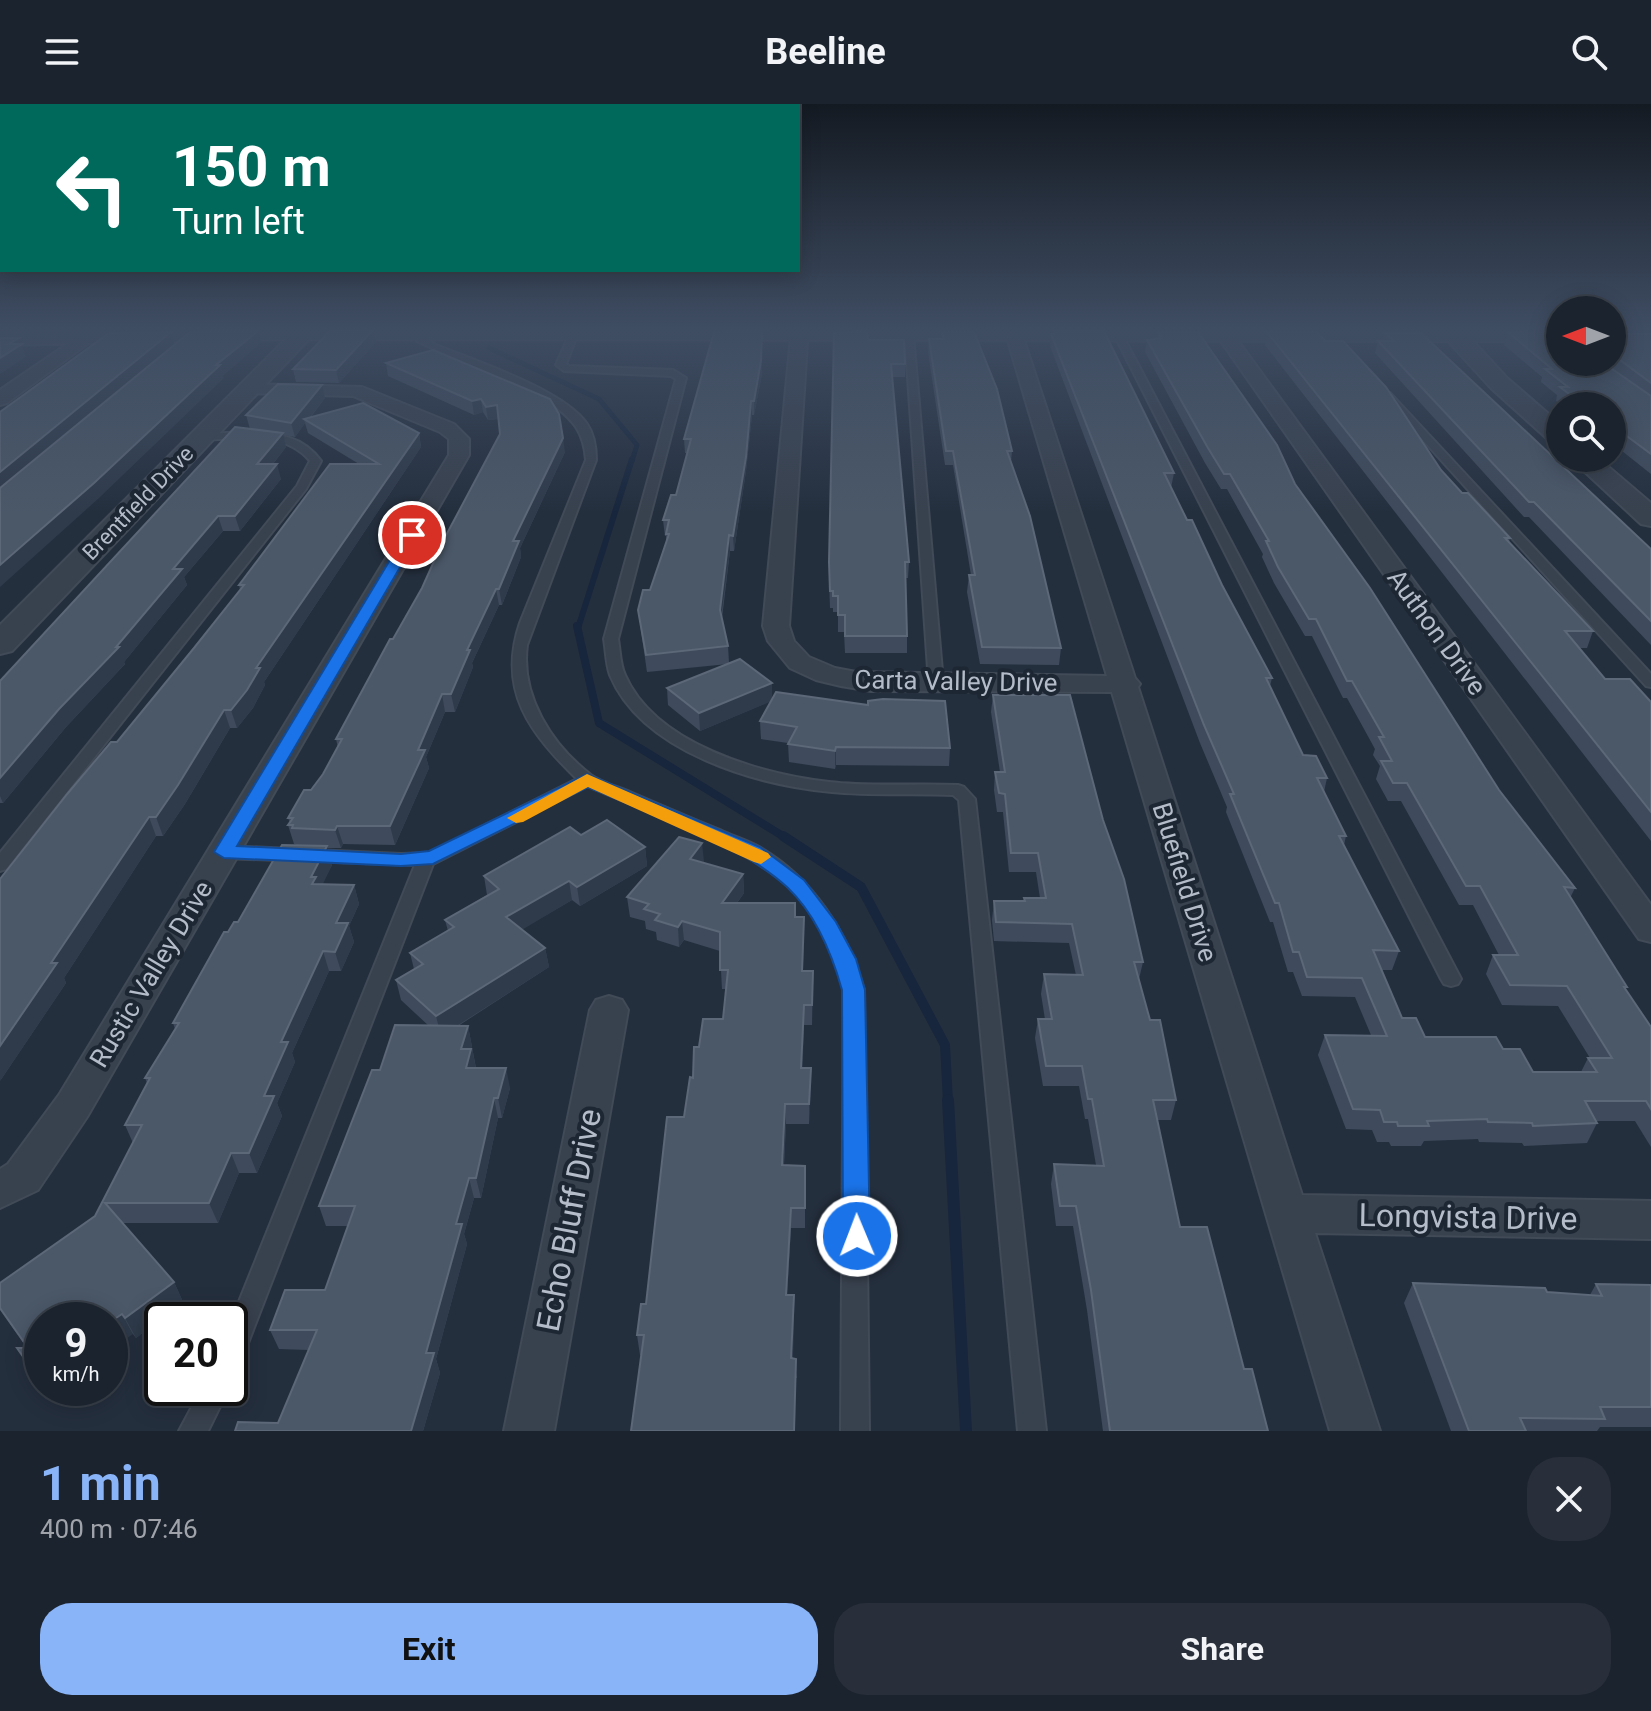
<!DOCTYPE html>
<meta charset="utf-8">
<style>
body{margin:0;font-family:Roboto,sans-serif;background:#282f3a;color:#f1f3f6;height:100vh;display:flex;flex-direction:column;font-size:30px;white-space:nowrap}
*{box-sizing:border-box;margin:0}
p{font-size:26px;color:#a0a4aa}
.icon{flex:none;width:44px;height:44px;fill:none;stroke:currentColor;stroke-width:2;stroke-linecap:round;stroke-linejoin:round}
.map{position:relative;height:1327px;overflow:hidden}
.side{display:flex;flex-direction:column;background:#1b232e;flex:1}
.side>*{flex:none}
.banner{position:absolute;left:0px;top:0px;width:800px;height:168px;box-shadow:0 4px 20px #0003,0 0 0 2px #39404a;background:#00695c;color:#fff;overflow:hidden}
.needle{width:52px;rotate:270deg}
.buttons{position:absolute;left:1546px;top:192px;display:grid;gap:16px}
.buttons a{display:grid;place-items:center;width:80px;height:80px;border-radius:50%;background:#1b232e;box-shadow:0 4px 20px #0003,0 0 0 2px #39404a;font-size:40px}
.speed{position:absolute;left:24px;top:1198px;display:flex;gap:16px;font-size:40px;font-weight:700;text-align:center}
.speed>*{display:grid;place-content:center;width:104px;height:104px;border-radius:50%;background:#1b232e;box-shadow:0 4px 20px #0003,0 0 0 2px #39404a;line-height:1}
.speed small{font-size:20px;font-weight:400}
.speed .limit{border:4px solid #111;border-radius:12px;background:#fff;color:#111}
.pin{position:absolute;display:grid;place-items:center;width:68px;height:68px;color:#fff;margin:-34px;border:4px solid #fff;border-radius:50%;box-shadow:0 2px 8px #0007}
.me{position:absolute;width:88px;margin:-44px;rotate:359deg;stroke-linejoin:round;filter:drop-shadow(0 0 6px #0008)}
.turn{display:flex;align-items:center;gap:28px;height:168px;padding:0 40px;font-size:36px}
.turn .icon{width:104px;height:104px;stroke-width:2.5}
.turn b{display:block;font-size:56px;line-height:68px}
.round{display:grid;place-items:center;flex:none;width:84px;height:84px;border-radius:32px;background:#282f3a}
.headline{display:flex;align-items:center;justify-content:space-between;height:136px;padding:0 40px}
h1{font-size:48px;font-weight:700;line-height:60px;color:#8ab4f8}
.button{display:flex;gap:16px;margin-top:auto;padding:16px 40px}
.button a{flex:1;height:92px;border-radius:32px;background:#8ab4f8;color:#111;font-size:32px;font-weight:700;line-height:92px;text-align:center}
.button a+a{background:#282f3a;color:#f1f3f6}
header{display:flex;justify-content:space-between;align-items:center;height:104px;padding:0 40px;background:#1b232e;font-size:36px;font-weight:700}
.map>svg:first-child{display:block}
.green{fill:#263c3f}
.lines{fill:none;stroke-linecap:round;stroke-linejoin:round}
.stream-far4{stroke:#17263c;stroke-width:5}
.stream-far3{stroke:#17263c;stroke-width:6}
.stream-far2{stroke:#17263c;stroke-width:8}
.stream-far1{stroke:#17263c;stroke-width:10}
.stream{stroke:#17263c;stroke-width:12}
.service-casing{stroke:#414a57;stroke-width:4}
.minor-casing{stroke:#414a57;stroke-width:4}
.tertiary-casing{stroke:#414a57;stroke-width:4}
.service{fill:#38414e;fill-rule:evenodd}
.minor{fill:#38414e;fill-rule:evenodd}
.tertiary{fill:#38414e;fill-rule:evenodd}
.wall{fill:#3f4b5c}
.shaded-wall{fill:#2f3b4b}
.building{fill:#4b5868;stroke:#5c6777;stroke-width:2}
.route{fill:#1a73e8;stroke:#114b97;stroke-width:2}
.slow{fill:#f59e0b}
.labels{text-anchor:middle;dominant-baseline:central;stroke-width:8;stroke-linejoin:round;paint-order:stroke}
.far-street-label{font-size:22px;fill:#b4bcc9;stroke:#1d2633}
.street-label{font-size:26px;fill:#b4bcc9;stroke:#1d2633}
.near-street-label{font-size:32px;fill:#b4bcc9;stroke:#1d2633}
</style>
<header><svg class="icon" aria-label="menu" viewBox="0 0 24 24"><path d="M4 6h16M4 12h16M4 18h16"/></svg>Beeline<svg class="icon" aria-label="search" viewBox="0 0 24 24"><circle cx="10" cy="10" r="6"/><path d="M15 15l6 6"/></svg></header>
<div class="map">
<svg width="1651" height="1327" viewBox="0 0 1651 1327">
<rect width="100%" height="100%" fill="#242f3e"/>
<!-- green -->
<path class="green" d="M1424 223 1426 225 815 224V223Z"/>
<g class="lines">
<!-- stream-far4 -->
<path class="stream-far4" d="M489 244 599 295 637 341 632 357"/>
<!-- stream-far3 -->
<path class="stream-far3" d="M578 524 632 355"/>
<!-- stream-far2 -->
<path class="stream-far2" d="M577 522 599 619 786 734"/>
<!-- stream-far1 -->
<path class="stream-far1" d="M783 732 861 783 945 941 948 998"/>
<!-- stream -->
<path class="stream" d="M948 996 966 1327"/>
<defs>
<g id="service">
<path d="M419 226 422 227 424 234 436 241C475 257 564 286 587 320 594 330 596 344 596 356L527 541C520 592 552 641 591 671 602 679 618 683 630 688 660 701 690 714 720 726 732 732 747 736 759 743 813 774 847 828 864 886L869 1327H841L844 886C834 849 818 811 790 784 740 738 650 709 587 682L433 760 243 1252 239 1261 230 1264V1220L415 761 224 754 215 748 224 742 401 750 430 749 577 675C530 629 497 587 520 519L586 356C584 329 574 316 553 301L417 237 415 229Z"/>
<path d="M574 226 578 229 566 260 569 262 673 266 686 274 618 535C620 546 620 561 625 571 655 640 760 670 829 678 872 683 915 679 958 681L964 683 975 695 1046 1327H1018L959 696 953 691C913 689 872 692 832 688 756 681 642 648 610 571 606 560 606 546 604 535L676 275 671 272 564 267 556 261 570 229Z"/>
<path d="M909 227 913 230 943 579 936 583 929 579 905 230Z"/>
<path d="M1118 227 1122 230 1461 875 1458 880 1451 882 1444 880 1441 875 1114 230Z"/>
<path d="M1384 289H1390L1651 570V583L1646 582 1384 293Z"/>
<path d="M248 328C277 329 303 332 321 357L306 385 6 765 0 767V749L297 382 310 357C285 326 238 335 202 336L197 333 202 330Z"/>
<path d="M202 1284H229L208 1327H179Z"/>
</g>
<g id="minor">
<path d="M792 223H808L789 522 794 537 809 553 835 564 856 568 1107 572 1006 230 1014 225 1022 230 1135 574 1140 580 1138 583 1302 1091 1651 1097V1135L1315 1129 1380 1327H1330L1112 588 871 587 841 582 816 576 790 564 768 537 763 522Z"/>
<path d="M1224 225 1230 226 1651 801V838L1639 835 1216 230Z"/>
<path d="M88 226 94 227 96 231 94 235 7 299 0 301V286Z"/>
<path d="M249 280 362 283 454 320 469 335V351L87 1013 38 1086 0 1104V1065L8 1060 59 991 449 351V335L440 328 353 292 243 289 240 285Z"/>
<path d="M609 892 622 896 628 906 554 1327H504L590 906 596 896Z"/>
</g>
<g id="tertiary">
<path d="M192 223 1560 225V237H1473L1507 274 1560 320V340L1551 338 1491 284 1448 237 309 235 12 547 0 550V521L286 235 0 241V229Z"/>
<path d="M1570 354H1598L1651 399V422L1641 420Z"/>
</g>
</defs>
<!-- service casing -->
<use href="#service" class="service-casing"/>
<!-- minor casing -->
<use href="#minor" class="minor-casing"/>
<!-- tertiary casing -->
<use href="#tertiary" class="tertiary-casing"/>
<!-- service -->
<use href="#service" class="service"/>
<!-- minor -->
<use href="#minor" class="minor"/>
<!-- tertiary -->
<use href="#tertiary" class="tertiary"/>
</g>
<!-- wall -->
<g class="wall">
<path d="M762 227V270L754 311H752L746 367 734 447H730L722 514 728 542 729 559 772 579V595L950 644 949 662 836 661 835 665 789 658 788 639 761 635 760 617 771 597 700 627 668 601 667 584 728 560 647 568 638 506 650 486 666 438V432H665L663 416 676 391 687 349H685L684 335Z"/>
<path d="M1054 227 1174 369 1171 384 1272 574 1270 582 1303 651 1327 674 1324 688 1346 732 1344 741 1399 847 1392 866H1381L1402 914 1425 933 1503 945 1533 968H1581L1588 954H1590L1558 902 1502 901 1486 870 1493 851H1499L1473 801H1459L1401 697H1388L1376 675 1380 662 1373 651 1375 645 1347 594H1343L1312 532H1305L1274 479 1262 453 1263 450 1227 385H1221L1205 359 1145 248 1147 236 1157 235 1158 228 1295 380 1499 686 1575 784 1570 794 1627 883 1625 886 1651 923V1043L1635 1017H1597V1019L1587 1039 1524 1042 1522 1039 1479 1038 1478 1035 1424 1037 1421 1042H1391L1389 1038H1377L1372 1026 1346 1025 1318 951 1325 931H1371L1355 893 1302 892 1293 868H1288L1273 818H1270L1226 708 1227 703 1200 639 1050 242 1051 230H1054Z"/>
<path d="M942 228 1012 347 1011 358 1061 544 1059 561 980 560 967 488 969 471H971L953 361H945L928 248 929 235H942Z"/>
<path d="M1267 228 1441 366 1462 389 1510 434 1509 438 1593 527 1587 544H1579L1605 575 1651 598V737L1265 241Z"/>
<path d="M1508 228 1560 258H1612V230H1651V370L1612 339V302H1563L1556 297 1557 291 1541 278 1542 273 1504 241Z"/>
<path d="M834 229 868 236 905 260V273H892L909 458 908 474H905L907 532V549H845L844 528H838V508H833V504H830L829 474Z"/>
<path d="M1385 229 1651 445V541L1529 413H1524L1375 249 1378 237H1383Z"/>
<path d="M376 238 339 279 296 278 293 265Z"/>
<path d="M433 246 565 348 520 444 521 453 502 501H499L472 559 473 563 455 608H445L426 653 429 664 395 741 343 740 341 744H327L332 761 322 780 354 781 359 800 349 822 354 838 341 867H329L292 949 295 958 277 999 282 1012 257 1069H239L218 1119H122L174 1178 183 1198 136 1234 133 1230 42 1216V1281L17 1244H27L0 1206V1179L95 1112 133 1039 125 1021 147 979 145 974 175 925 173 919 228 828 238 818 297 741 294 740 288 721 290 719 288 714 323 670 338 644 336 635 422 484 500 330 498 315 488 316 483 308 474 311 388 272 386 259Z"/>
<path d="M325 294 310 314 419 329 421 343 264 578 265 581 253 604 237 624H230L185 700 163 732H156L64 874 66 879 0 977 117 638 240 486 239 481 359 360 308 329 305 319 295 333 283 331 286 343 273 360 281 375 240 427H223L184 473 187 481 124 558 125 560 66 623 3 699H0V577L250 325 246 311Z"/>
<path d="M993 591 1103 716 1143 858 1139 875 1150 916 1176 996 1171 1016H1157L1180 1123 1244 1265 1268 1327H1103L1087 1206 1073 1122H1056L1051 1080 1054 1060 1096 1061 1088 1015H1085L1079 982H1043L1035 934 1038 915H1045L1041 890 1044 870 1076 871 1069 839 994 837 992 816 994 797H1024V794H1040L1036 768H1009L1003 708H997L994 686 995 668H1000L991 608Z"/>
<path d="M581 731 645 743 647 762 580 802 572 796 522 825 545 844 549 863 458 922H468L476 964 510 984 502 1014H498L481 1094H474L464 1130 467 1140 436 1255 440 1269 423 1327H235L278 1319 309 1246 279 1245 270 1226 325 1186 348 1122H326L319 1102 380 966 429 922 401 896 396 876 414 865 410 849 448 827 445 816 487 791 484 772Z"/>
<path d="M703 759 743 770 744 789 737 799 795 813H804L803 867H813L812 921H804L802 964H811L809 1020H786L784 1061 805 1062V1124H791L787 1191H794L793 1254 797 1274 640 1251 637 1231 646 1200 699 943 723 915 726 885H722L720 847 684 836 679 843 657 836 656 828 646 825 645 817 630 813 627 793Z"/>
<path d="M1413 1179 1590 1191 1596 1180 1651 1181V1323H1600L1597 1327H1451L1404 1199Z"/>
</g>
<!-- shaded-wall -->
<g class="shaded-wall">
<path d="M373 226 376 238 339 279 336 266Z"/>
<path d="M258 227 261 239 223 272 224 274 99 394 0 483V461L216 261Z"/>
<path d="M762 227V270L754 311V297Z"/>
<path d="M171 228 175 241 0 387V368Z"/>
<path d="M19 234 26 253 0 270V254L9 240Z"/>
<path d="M322 281 325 294 307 317 304 315 305 319 295 333 291 319Z"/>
<path d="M481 295 483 308 474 311 472 297Z"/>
<path d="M751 297 752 311 746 367 734 447 733 432Z"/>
<path d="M497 301 499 315 488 316 486 303Z"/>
<path d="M283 329 286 343 261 375 257 360Z"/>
<path d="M419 329 421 343 264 578 265 581 253 604 237 624 231 606 256 564Z"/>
<path d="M563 334 565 348 520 444 521 453 502 501 499 485 513 437Z"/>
<path d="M277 360 281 375 240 427 235 412Z"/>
<path d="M218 412 223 427 184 473 187 481 124 558 125 560 66 623 3 699 0 692V674L59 605 116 543 173 465Z"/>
<path d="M729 431 730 447 720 522V506Z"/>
<path d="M496 485 499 501 472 559 473 563 455 608 451 590 467 546Z"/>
<path d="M772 579V597L700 627 699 609Z"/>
<path d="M442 590 445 608 426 653 429 664 395 741 390 722 418 646Z"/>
<path d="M224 606 230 624 185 700 163 732 156 713Z"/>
<path d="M836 643V661L835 665V647Z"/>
<path d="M149 713 156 732 64 874 66 879 0 977V942L51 859Z"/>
<path d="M337 722 343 740 341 744 335 726Z"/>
<path d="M702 739 704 758 690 755Z"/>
<path d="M327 742 332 761 320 786 312 780 311 773Z"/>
<path d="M645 743 647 762 580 802 577 783Z"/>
<path d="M743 770 744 789 723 818 722 799Z"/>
<path d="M569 777 572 796 510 833 506 813Z"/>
<path d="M354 781 359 800 349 822 354 838 341 867 335 848 336 819Z"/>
<path d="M682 817 684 836 679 843 678 823Z"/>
<path d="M545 844 549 863 441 932 436 912Z"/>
<path d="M323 847 329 867 292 949 295 958 277 999 282 1012 257 1069 249 1049 264 992 281 938Z"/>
<path d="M804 901V921L802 984 801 964Z"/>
<path d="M468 922 476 965 471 984 461 945Z"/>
<path d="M506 964 510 984 502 1014 498 994Z"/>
<path d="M811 964V984L809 1020V1000Z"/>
<path d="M494 994 498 1014 481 1094 476 1074Z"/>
<path d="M785 1000 786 1020 782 1081V1061Z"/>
<path d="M231 1049 239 1069 218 1119 209 1099Z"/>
<path d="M469 1074 474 1094 464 1130 467 1140 436 1255 440 1269 423 1327H411L426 1249 456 1120Z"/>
<path d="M791 1104V1124L786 1211V1191Z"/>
<path d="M174 1178 183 1198 136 1234 125 1214Z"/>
<path d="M794 1191V1211L792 1274 791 1254Z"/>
<path d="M122 1210 133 1230 110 1246V1218Z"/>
<path d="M796 1255 795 1327H794Z"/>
<path d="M42 1266V1280L36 1271Z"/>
<path d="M44 1284H58L49 1290Z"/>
</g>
<!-- building -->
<g class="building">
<path d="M331 226H373L336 266 293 265Z"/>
<path d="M258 227 216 261H220L94 379 0 461V384L190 228Z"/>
<path d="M762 227 761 257 754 297H751L746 353 733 432 729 431 720 506 728 542 646 551 638 506 643 486H650L669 430H666L669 416H663L671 391H676L691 335H684L714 228Z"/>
<path d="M867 227 868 236H904L905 260H891L909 458H905L907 532H845V511H838V492H833V487H830L829 458 834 229Z"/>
<path d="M1054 227H1104L1174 369H1164L1187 416H1192L1222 481 1272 574H1266L1303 651 1316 652 1327 674H1317L1346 732H1339L1399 847 1373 846 1402 914H1416L1425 933H1496L1503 945H1520L1533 968H1597L1588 954H1612L1567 882 1510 881 1493 851H1518L1480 782H1466L1407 679H1393L1381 657H1392L1379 633H1384L1352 577H1347L1316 515H1309L1278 463 1266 437H1269L1230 370H1224L1208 344 1147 236 1162 234 1158 228H1198L1277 341 1295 380 1370 484 1499 686 1575 784 1564 783 1627 883H1624L1651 923V1005L1646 997H1585L1597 1019 1533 1022 1532 1019 1488 1018 1487 1015 1427 1017 1429 1022H1398L1397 1018H1384L1380 1006 1353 1005 1325 931 1387 932 1362 874 1307 873 1299 848H1293L1279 799H1275L1230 690H1234L1204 621 1051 230H1055Z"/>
<path d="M171 228 0 368V308L109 229Z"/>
<path d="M942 228H974L997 285 1012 347H1007L1030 412 1061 544 982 543 969 471H975L953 347H946L929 235H944Z"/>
<path d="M1267 228H1317L1325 237H1343L1386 283 1441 366 1462 389H1468L1510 434H1505L1593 527H1565L1605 575H1630L1651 598V708Z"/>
<path d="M1508 228 1560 229V258H1602L1651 292V350L1612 321V302H1585L1560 283H1568L1545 265H1552Z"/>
<path d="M1385 229H1421L1651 445V517L1534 398H1529L1378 237H1394Z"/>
<path d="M1612 230H1651V279L1612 250Z"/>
<path d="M0 234H19L9 240H22L0 254Z"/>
<path d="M433 246 550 295 559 310 563 334 513 437H519L499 485H496L467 546H470L451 590H442L418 646H425L390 722H337L335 726 292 724 293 721H288L293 714H288L304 686H311L323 670 342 635H336L390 535H393L422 484 443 437 500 330 497 301 486 303 481 295 472 297 386 259Z"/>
<path d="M278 280 322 281 291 319 246 311Z"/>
<path d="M363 299 419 329 256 564H260L247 586 231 606H224L178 681 156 713H149L51 859H57L0 942V775L68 689 111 638H117L194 544 244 481H239L330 360H379L304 315Z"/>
<path d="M235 323 283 329 257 360H277L235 412H218L173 465H182L116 543H119L59 605 0 674V577Z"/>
<path d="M740 555 772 579 699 609 667 584Z"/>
<path d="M776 588 868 601V597L883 595 945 597 950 644 836 643 835 647 788 640 797 623 760 617Z"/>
<path d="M993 591H1070L1103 716 1124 775 1143 858H1134L1150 916H1160L1176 996H1153L1180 1123H1207L1244 1265H1252L1268 1327H1110L1091 1186 1076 1102H1060L1054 1060 1104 1062 1092 995H1088L1082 962H1046L1038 915H1052L1044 870 1083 871 1072 820 996 818 994 797H1025L1024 794H1046L1038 749H1011L1005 690 999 689 995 668H1005Z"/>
<path d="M607 716 645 743 577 783 569 777 506 813 545 844 436 912 396 876 423 860 410 849 454 823 445 816 499 785 484 772 570 723 581 731Z"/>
<path d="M679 733 702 739 690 755 743 770 722 799H795V813H804L802 867H813L812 901H804L801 964H811L809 1000H785L782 1061 805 1062V1104H791L786 1191H794L791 1254 796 1255 794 1327H631L644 1231H637L641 1200H646L667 1013H684L690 973 693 974 694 943H699L703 915H723L728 866H720V828L682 817 678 823 655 816 660 810 644 805 649 800 627 793Z"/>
<path d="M282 741 327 742 311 773H316L312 780 354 781 336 819H348L335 848 323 847 281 938H288L264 992H274L249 1049H231L209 1099H105L174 1178 125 1214 122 1210 110 1218V1216H42V1266L36 1271 17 1244H28L0 1204V1179L95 1112 142 1021H125L150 974H145L179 919H173L224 828H228L234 818H238Z"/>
<path d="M395 921 468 922 461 945H471L466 964H506L498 994H494L476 1074H469L456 1120H462L426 1249H434L411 1327H235L238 1318 278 1319 317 1226H270L285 1186H325L355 1102H319L372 966H380Z"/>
<path d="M1413 1179 1545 1184 1547 1188 1602 1192 1596 1180 1651 1181V1303H1600L1605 1315 1520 1314 1526 1327H1469Z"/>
</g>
<!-- sky -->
<linearGradient id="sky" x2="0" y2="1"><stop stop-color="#141a22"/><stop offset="0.55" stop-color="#3f4d63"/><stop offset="1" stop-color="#3f4d63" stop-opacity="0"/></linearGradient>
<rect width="1651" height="409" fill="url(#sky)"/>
<!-- route -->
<path class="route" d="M412 426 419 431 237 742 401 750 429 747 587 670 760 743 804 776 836 818 856 855 865 886 870 1132 866 1141 857 1144 847 1141 843 1132 842 886C832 850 816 811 788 784 739 738 651 710 588 683L433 760 401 762 224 754 214 748 405 431Z"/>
<!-- slow -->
<path class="slow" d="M587 670 768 749 771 753 761 760 754 758 588 683 523 718 516 719 507 714Z"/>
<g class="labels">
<!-- far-street labels -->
<g class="far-street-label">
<text transform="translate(138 399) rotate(-46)">Brentfield Drive</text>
</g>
<!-- street labels -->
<g class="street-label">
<text transform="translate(1437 528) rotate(54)">Authon Drive</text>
<text transform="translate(956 577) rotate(1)">Carta Valley Drive</text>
<text transform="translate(1185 778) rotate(73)">Bluefield Drive</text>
<text transform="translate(151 870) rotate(-59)">Rustic Valley Drive</text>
</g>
<!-- near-street labels -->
<g class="near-street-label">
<text transform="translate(1468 1113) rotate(1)">Longvista Drive</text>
<text transform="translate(569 1116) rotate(-79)">Echo Bluff Drive</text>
</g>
</g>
</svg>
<div class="buttons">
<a><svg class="needle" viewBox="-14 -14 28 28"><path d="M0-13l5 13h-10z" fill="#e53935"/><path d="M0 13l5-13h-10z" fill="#a0a4aa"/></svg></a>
<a><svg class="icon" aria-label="search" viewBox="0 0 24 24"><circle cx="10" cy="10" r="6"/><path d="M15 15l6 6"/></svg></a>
</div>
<div class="speed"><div>9<small>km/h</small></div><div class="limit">20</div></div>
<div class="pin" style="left:412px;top:431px;background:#d93025"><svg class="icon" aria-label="arrive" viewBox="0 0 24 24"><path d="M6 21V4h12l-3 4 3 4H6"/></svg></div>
<svg class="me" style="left:857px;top:1132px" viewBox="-20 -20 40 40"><circle r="17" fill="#1a73e8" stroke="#fff" stroke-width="3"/><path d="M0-11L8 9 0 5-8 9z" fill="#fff"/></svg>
<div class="banner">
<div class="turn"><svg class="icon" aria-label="left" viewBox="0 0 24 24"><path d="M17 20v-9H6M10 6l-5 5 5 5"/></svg><div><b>150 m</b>Turn left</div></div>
</div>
</div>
<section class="side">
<div class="headline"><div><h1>1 min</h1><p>400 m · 07:46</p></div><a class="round"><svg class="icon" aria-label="close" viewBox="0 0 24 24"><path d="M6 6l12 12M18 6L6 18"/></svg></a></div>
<div class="button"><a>Exit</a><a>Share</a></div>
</section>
